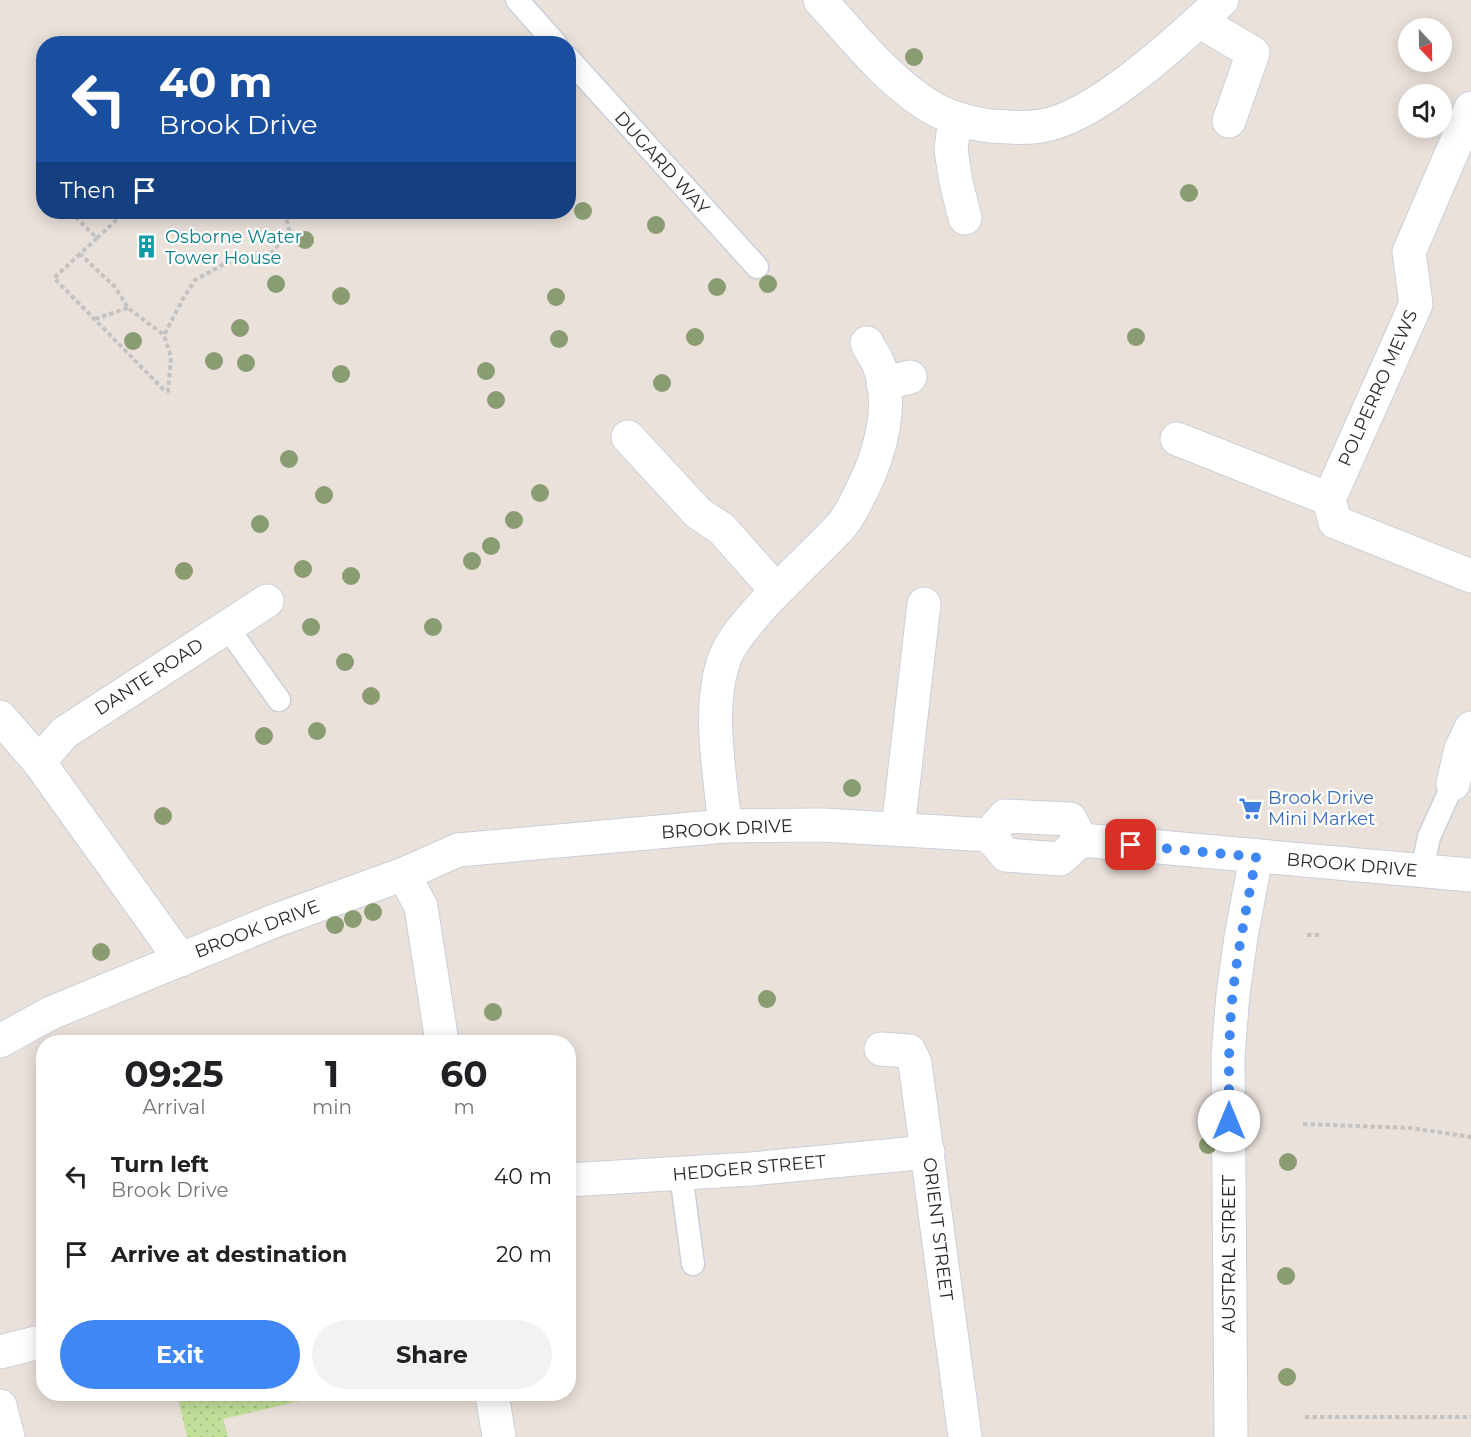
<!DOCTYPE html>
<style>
body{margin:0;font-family:Montserrat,sans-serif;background:#f2f2f2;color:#202124;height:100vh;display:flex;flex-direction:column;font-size:22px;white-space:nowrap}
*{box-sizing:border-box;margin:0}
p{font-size:20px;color:#757577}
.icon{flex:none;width:33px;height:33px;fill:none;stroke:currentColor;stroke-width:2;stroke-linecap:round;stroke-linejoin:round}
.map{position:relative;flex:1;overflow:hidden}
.side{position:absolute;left:36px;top:1035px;width:540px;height:366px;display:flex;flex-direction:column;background:#fff;border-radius:24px;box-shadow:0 3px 15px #0003}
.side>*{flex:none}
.hud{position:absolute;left:36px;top:36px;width:540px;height:183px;border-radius:24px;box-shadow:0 3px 15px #0003;background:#1a4fa0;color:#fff;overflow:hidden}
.needle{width:39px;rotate:158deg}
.tools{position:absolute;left:1398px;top:18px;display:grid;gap:12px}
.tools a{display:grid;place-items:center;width:54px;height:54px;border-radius:50%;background:#fff;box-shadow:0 3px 15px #0003;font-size:30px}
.pin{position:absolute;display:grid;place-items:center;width:51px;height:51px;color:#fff;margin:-26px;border-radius:12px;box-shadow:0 3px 9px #0006}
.me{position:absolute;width:66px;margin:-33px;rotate:0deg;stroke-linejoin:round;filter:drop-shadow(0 0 4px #0008)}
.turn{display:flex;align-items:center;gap:21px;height:126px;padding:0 24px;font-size:27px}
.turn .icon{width:78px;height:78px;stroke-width:2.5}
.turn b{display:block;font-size:42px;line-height:51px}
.then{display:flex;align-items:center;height:57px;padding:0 24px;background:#0003;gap:12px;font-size:22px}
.eta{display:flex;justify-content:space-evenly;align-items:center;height:102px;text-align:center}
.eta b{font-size:36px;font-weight:700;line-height:42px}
.action{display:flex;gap:12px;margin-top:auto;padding:12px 24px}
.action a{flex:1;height:69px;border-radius:36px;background:#3f87f4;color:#fff;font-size:24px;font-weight:700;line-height:69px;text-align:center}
.action a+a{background:#f2f2f2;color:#202124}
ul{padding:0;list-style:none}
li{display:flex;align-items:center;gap:18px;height:78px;padding:0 24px}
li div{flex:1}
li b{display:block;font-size:22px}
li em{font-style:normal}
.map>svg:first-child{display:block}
.grass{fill:url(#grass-dots)}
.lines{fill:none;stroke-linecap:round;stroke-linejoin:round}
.lane-casing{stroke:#c9d0da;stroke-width:25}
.street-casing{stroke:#c9d0da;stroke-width:35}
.path{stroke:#c3c3c3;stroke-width:4;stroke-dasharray:4.5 3;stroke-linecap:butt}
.lane{stroke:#fff;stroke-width:22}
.street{stroke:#fff;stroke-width:33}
.tree{fill:#8a9c72}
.route{stroke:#3f87f4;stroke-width:10;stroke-dasharray:0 18}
.labels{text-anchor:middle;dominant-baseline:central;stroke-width:4.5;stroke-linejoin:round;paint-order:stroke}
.street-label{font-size:18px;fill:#292929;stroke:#fff}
.culture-label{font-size:18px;fill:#0d838f;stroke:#fff;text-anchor:start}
.shop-label{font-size:18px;fill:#366cbe;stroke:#fff;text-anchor:start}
</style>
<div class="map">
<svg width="1471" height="1437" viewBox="0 0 1471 1437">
<defs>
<pattern id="grass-dots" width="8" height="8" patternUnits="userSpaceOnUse" patternTransform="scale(1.5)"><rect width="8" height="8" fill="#c0e099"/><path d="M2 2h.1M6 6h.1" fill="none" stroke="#a5c084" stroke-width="1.8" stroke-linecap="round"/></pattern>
</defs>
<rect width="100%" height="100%" fill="#ebe1db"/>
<!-- grass -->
<path class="grass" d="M177 1394H323L324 1395 223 1419 228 1437H187Z"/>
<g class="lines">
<defs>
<g id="lane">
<path d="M517 0 556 44"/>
<path d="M568 58 757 267"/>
<path d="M227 627 279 700"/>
<path d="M1422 870 1429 837 1453 784"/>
<path d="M681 1174 693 1264"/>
</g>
<g id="street">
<path d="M820 0C852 35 883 75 923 102 943 116 967 123 991 126 1008 127 1024 129 1041 126 1096 118 1181 38 1222 0"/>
<path d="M1199 21 1253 53 1229 121"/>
<path d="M955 119 951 149 956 182 965 218"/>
<path d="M883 384 910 377"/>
<path d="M628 437 698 513 722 529 776 590"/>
<path d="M1177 439 1329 499 1335 522 1471 576"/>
<path d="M1329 499 1416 304 1409 252 1471 108"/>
<path d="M0 717 39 762 181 960"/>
<path d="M39 762 64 733 267 601"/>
<path d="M1453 784 1461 749 1471 728"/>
<path d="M725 826C720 773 706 704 726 655 733 639 744 627 755 614 782 583 813 556 841 526 850 516 856 502 862 490 880 455 895 402 878 363 875 356 870 350 867 343"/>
<path d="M898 829 924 604"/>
<path d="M989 835 1005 816 1070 819 1081 840"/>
<path d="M989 835 1006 855 1060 859 1081 840"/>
<path d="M1081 840 1471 875"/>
<path d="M404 874 421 907 442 1042"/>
<path d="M0 1041 51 1013 274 921 404 874 458 850 725 826 823 825 989 835"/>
<path d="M881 1049 909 1051 915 1063 965 1437"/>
<path d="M568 1180 751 1169 928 1152"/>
<path d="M0 1352 44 1341"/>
<path d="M492 1394 499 1437"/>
<path d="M0 1406 8 1437"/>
<path d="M1231 1437 1228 1056 1233 994 1241 937 1256 857"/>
</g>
</defs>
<!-- lane casing -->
<use href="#lane" class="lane-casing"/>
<!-- street casing -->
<use href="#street" class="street-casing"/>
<!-- path -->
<g class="path">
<path d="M70 212 97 238 80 254 115 287 128 308 164 335 183 299 195 280 226 263 271 253 290 232 284 212"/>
<path d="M97 238 125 212"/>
<path d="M80 254 54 278 163 389 168 391 171 357 164 335"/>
<path d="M95 319 128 308"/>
<path d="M1307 935H1321"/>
<path d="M1303 1124 1411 1128 1471 1137"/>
<path d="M1305 1417H1471"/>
</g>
<!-- lane -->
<use href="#lane" class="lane"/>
<!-- street -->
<use href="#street" class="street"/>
</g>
<!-- trees -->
<g class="tree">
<circle cx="914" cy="57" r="9"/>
<circle cx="1189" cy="193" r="9"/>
<circle cx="583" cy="211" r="9"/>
<circle cx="656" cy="225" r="9"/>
<circle cx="305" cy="240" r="9"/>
<circle cx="276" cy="284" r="9"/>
<circle cx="768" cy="284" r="9"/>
<circle cx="717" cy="287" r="9"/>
<circle cx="341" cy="296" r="9"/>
<circle cx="556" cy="297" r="9"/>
<circle cx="240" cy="328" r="9"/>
<circle cx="695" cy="337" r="9"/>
<circle cx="1136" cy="337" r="9"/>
<circle cx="559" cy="339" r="9"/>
<circle cx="133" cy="341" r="9"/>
<circle cx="214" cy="361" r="9"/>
<circle cx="246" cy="363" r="9"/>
<circle cx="486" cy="371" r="9"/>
<circle cx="341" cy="374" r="9"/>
<circle cx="662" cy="383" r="9"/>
<circle cx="496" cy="400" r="9"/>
<circle cx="289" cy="459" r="9"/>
<circle cx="540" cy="493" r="9"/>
<circle cx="324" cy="495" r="9"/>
<circle cx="514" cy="520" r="9"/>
<circle cx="260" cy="524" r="9"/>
<circle cx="491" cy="546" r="9"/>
<circle cx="472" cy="561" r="9"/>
<circle cx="303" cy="569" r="9"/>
<circle cx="184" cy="571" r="9"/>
<circle cx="351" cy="576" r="9"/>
<circle cx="311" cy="627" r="9"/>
<circle cx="433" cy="627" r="9"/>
<circle cx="345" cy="662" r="9"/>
<circle cx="371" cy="696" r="9"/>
<circle cx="317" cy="731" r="9"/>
<circle cx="264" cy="736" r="9"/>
<circle cx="852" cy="788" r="9"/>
<circle cx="163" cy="816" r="9"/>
<circle cx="373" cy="912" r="9"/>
<circle cx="353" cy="919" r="9"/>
<circle cx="335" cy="925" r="9"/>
<circle cx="101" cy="952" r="9"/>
<circle cx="767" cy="999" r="9"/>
<circle cx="493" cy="1012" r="9"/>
<circle cx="1208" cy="1145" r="9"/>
<circle cx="1288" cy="1162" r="9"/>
<circle cx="1286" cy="1276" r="9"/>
<circle cx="1287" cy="1377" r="9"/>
</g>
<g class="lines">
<!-- route -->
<path class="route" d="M1131 845 1256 857C1248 902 1238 947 1233 992 1228 1035 1229 1078 1229 1121"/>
</g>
<!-- icons -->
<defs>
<symbol id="building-bare" viewBox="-9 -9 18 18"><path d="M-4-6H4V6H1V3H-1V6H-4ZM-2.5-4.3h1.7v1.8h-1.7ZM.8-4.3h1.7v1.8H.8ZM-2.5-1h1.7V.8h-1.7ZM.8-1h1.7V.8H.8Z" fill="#0f9aa8" stroke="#fff" stroke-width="2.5" paint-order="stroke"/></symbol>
<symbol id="supermarket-bare" viewBox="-9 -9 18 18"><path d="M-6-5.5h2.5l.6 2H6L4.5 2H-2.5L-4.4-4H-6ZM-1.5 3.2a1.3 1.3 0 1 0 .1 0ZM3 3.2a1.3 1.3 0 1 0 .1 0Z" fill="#3f7fe0" stroke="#fff" stroke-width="2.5" paint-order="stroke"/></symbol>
</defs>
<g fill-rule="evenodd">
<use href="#building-bare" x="130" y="230" width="33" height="33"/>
<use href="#supermarket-bare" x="1234" y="792" width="33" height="33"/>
</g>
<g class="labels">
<!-- street labels -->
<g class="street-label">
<text transform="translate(662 163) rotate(48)">DUGARD WAY</text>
<text transform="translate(1378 388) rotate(-66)">POLPERRO MEWS</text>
<text transform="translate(149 677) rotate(-33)">DANTE ROAD</text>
<text transform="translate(727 829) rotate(-3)">BROOK DRIVE</text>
<text transform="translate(1352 865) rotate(5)">BROOK DRIVE</text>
<text transform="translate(257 929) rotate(-21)">BROOK DRIVE</text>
<text transform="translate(749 1168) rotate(-5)">HEDGER STREET</text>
<text transform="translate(938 1229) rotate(83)">ORIENT STREET</text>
<text transform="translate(1229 1254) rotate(-90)">AUSTRAL STREET</text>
</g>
<!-- culture labels -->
<g class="culture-label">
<text x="165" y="237">Osborne Water<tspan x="165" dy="21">Tower House</tspan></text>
</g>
<!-- shop labels -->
<g class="shop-label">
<text x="1268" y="798">Brook Drive<tspan x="1268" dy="21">Mini Market</tspan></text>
</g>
</g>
</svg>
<div class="tools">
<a><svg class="needle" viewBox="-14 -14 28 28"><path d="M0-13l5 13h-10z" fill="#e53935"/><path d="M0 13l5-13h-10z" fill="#757577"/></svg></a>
<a><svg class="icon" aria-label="sound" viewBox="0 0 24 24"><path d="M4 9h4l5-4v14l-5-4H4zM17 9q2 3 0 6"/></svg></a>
</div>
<div class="pin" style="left:1131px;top:845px;background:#d93025"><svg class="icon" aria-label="arrive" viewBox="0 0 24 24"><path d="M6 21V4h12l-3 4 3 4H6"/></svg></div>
<svg class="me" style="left:1229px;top:1121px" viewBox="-20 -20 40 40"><circle r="19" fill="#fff"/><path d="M0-13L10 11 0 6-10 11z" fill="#3f87f4"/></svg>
<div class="hud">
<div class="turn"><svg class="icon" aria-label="left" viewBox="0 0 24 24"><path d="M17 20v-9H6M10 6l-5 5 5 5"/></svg><div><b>40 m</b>Brook Drive</div></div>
<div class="then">Then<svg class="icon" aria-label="arrive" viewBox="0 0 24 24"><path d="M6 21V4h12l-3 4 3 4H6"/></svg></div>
</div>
<section class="side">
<div class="eta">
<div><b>09:25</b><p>Arrival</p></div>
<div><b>1</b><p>min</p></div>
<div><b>60</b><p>m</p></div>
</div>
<ul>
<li><svg class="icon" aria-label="left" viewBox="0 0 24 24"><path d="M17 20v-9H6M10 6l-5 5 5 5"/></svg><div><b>Turn left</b><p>Brook Drive</p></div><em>40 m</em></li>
<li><svg class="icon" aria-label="arrive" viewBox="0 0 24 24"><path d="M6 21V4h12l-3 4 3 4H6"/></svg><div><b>Arrive at destination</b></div><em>20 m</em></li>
</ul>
<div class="action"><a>Exit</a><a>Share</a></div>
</section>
</div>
